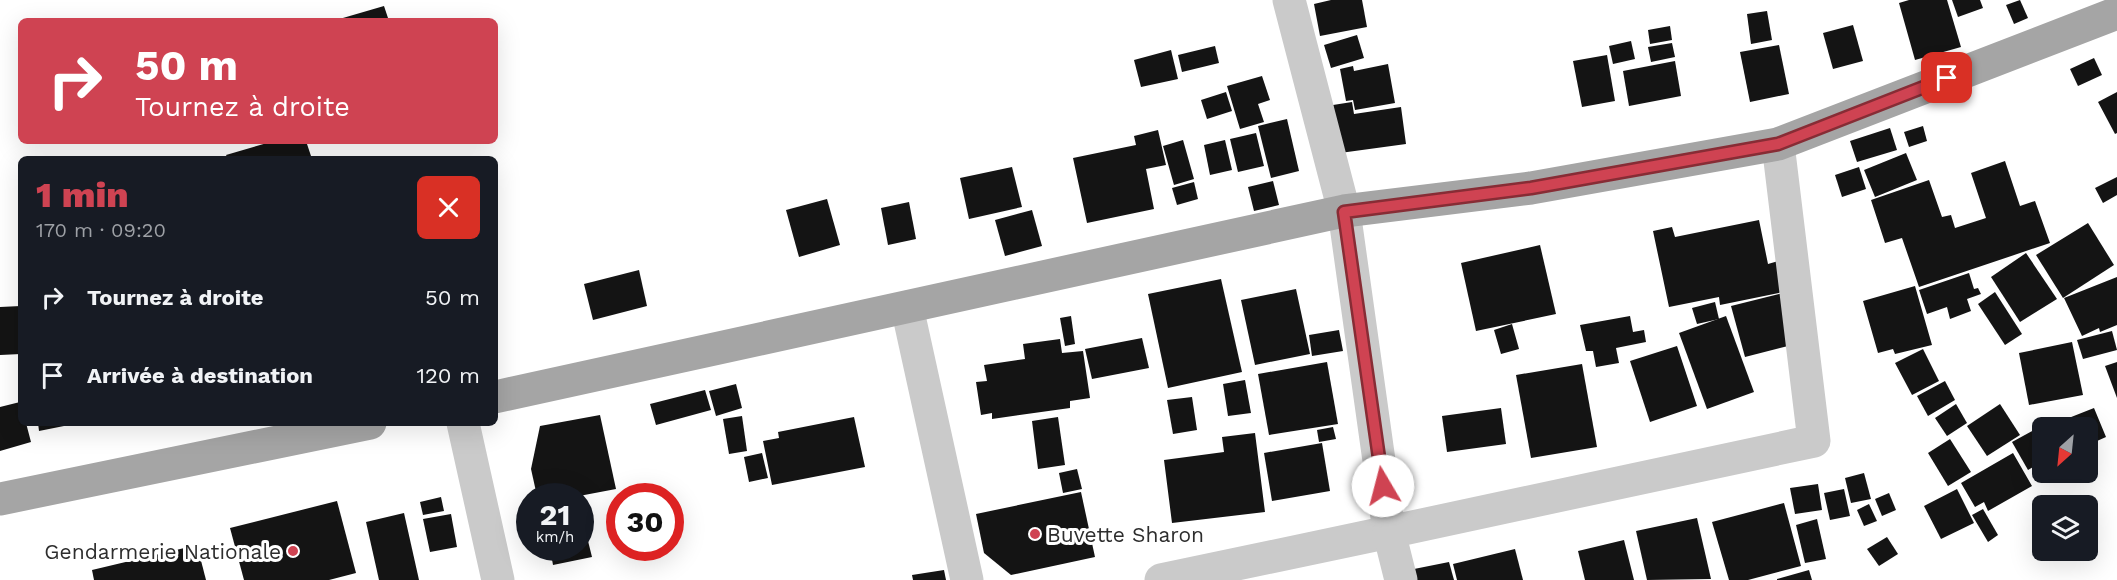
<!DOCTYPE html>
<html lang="fr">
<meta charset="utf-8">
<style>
body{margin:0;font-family:"Work Sans",sans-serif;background:#20242c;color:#f1f3f6;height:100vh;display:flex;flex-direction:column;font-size:22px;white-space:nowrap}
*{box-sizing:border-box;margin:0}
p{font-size:20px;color:#9ea1a6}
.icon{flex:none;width:33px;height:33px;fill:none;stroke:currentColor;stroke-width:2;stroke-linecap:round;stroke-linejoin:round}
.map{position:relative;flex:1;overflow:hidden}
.panel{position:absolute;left:18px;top:156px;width:480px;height:270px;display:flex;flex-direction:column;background:#171b24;border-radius:9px;box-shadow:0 6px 24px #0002}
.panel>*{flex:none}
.hud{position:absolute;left:18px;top:18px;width:480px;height:126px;border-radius:9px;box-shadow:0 6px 24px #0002;background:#cf4352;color:#fff;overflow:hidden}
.needle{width:39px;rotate:207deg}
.tools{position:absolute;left:2032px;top:417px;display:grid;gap:12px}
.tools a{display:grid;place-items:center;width:66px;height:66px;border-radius:9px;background:#171b24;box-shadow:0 6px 24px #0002;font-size:30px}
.speed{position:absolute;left:516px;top:483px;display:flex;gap:12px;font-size:30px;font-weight:700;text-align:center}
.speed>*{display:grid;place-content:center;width:78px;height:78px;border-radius:50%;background:#171b24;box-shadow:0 6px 24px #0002;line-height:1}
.speed small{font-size:15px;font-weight:400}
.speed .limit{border:9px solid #d22;background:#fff;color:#111}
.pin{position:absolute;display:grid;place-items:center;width:51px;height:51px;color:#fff;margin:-26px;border-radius:12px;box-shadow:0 3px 9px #0006}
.me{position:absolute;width:66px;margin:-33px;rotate:352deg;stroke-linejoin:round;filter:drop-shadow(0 0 4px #0008)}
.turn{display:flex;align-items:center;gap:21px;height:126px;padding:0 18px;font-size:27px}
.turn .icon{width:78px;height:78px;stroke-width:2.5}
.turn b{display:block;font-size:42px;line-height:51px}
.round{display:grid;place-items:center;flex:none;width:63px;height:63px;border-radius:9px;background:#20242c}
.overview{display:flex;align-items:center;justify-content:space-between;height:102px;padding:0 18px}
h1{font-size:36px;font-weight:800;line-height:45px;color:#cf4352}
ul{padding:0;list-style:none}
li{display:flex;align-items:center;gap:18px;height:78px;padding:0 18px}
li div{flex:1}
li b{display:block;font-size:22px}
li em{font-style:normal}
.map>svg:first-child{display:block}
.building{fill:#141414}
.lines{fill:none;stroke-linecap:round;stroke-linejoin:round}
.minor{stroke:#cacaca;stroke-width:33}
.major{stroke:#a5a5a5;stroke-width:33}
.route-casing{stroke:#872c35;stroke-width:15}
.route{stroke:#cf4352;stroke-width:10}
.poi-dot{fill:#cf4352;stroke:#fff;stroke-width:2}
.labels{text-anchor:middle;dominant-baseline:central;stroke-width:6;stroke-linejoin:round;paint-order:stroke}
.poi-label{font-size:21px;fill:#2d2d2d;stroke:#fff;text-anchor:start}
</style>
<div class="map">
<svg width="2117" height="580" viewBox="0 0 2117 580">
<rect width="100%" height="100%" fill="#fff"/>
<!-- building -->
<g class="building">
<path d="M1331 0H1362L1367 27 1320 36 1314 4Z"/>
<path d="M1909 0H1947L1961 47 1915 60 1899 3Z"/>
<path d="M1952 0H1980L1983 8 1958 17Z"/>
<path d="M2020 0 2028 18 2014 24 2006 5Z"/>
<path d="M384 6 389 21H337L336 20Z"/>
<path d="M1767 11 1772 40 1751 44 1747 14Z"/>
<path d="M1853 25 1863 61 1833 69 1823 33Z"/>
<path d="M1670 26 1672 40 1650 44 1648 30Z"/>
<path d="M1357 35 1364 58 1331 68 1324 45Z"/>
<path d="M1631 41 1635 59 1613 64 1609 46Z"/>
<path d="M1672 43 1675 57 1651 62 1648 47Z"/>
<path d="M1779 45 1789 94 1750 102 1740 52Z"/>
<path d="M1215 46 1219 63 1182 72 1178 55Z"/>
<path d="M1171 50 1178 79 1141 87 1134 60Z"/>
<path d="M1607 55 1615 101 1582 107 1573 61Z"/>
<path d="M2094 58 2102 75 2078 86 2070 69Z"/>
<path d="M1675 61 1681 96 1629 106 1623 71Z"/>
<path d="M1388 64 1395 103 1355 110 1353 100 1346 101 1340 69 1353 66 1354 71Z"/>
<path d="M1262 76 1270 100 1258 104 1264 122 1240 129 1227 86Z"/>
<path d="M1226 92 1232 111 1207 119 1201 100Z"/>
<path d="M2117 92V133L2115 134 2098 102Z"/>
<path d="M1352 102 1354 114 1401 107 1406 144 1340 153 1333 105Z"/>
<path d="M1287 119 1299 171 1271 178 1258 126Z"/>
<path d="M1923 126 1927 141 1909 147 1904 132Z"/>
<path d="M1890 128 1897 150 1857 162 1850 141Z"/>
<path d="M1158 130 1166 165 1146 169 1154 209 1087 223 1073 158 1136 145 1134 136Z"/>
<path d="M1256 133 1264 166 1238 172 1230 139Z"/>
<path d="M1183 140 1194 179 1174 185 1163 146Z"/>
<path d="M1225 140 1232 170 1210 175 1204 145Z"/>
<path d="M274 141H306L312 159H228L226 155Z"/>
<path d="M1906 153 1917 180 1875 197 1864 170Z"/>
<path d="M2005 161 2020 206 2035 201 2050 243 1919 287 1902 238 1885 243 1871 200 1929 180 1942 217 1951 215 1955 228 1986 218 1971 173Z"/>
<path d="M1012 167 1022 207 969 219 960 178Z"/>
<path d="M1859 167 1866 189 1842 197 1835 175Z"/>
<path d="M2117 177V195L2103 203 2095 188Z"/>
<path d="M1273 181 1279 205 1254 211 1248 187Z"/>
<path d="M1194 182 1198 199 1177 205 1172 188Z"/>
<path d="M827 199 840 245 799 257 786 210Z"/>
<path d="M909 202 916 239 888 245 881 208Z"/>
<path d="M1032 210 1042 246 1005 256 995 220Z"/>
<path d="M1759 220 1768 264 1782 260 1788 291 1720 305 1719 297 1669 307 1653 231 1672 227 1675 237Z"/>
<path d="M2088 223 2114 265 2063 298 2036 255Z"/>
<path d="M1540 245 1556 314 1476 331 1461 263Z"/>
<path d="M2026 253 2057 299 2020 322 1991 277Z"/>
<path d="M639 270 647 306 593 320 584 284Z"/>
<path d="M1969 273 1974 289 1978 288 1981 294 1967 299 1971 311 1950 319 1947 307 1927 314 1919 290Z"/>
<path d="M2117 277V325L2100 332 2099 328 2082 336 2064 298Z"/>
<path d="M1221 279 1242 372 1168 388 1148 294Z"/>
<path d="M1915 286 1932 345 1895 354 1893 349 1878 353 1863 301Z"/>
<path d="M1296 289 1310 354 1255 365 1241 300Z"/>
<path d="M1787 292 1800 343 1745 357 1731 306Z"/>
<path d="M1995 292 2022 334 2005 345 1978 304Z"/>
<path d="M1715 302 1719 319 1697 324 1692 308Z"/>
<path d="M21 306V354L0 355V307Z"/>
<path d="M1071 316 1075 344 1065 346 1060 318Z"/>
<path d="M1630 316 1633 332 1644 330 1646 342 1616 348 1619 363 1596 367 1593 351H1586L1580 325Z"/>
<path d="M1726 316 1754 392 1707 409 1679 333Z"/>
<path d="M1512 324 1519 349 1501 354 1494 330Z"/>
<path d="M1339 330 1343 351 1312 356 1309 335Z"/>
<path d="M2112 331 2117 350 2083 359 2077 340Z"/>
<path d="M1142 338 1149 368 1092 379 1085 349Z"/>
<path d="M1060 339 1062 353 1083 351 1090 398 1070 401V408L992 419V413L981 415 976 382 987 381 984 365 1025 359 1023 344Z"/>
<path d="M2072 342 2083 395 2029 405 2019 353Z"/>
<path d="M1677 346 1697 406 1650 422 1630 361Z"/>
<path d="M1923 349 1939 381 1912 395 1895 363Z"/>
<path d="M1327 362 1338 424 1269 435 1258 374Z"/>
<path d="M2117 362V398L2105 366Z"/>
<path d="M1582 364 1597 447 1531 458 1516 375Z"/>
<path d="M1245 380 1251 413 1228 416 1223 384Z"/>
<path d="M1945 381 1955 400 1928 416 1917 396Z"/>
<path d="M736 384 742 408 716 416 709 391Z"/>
<path d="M705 390 711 410 656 425 650 404Z"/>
<path d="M1192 397 1197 430 1173 434 1167 400Z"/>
<path d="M20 402 21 423H26L31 442 0 451V407Z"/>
<path d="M1956 404 1967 423 1947 436 1935 418Z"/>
<path d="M2000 404 2020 435 1987 456 1967 426Z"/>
<path d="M1501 408 1506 444 1447 452 1442 416Z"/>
<path d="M2094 408 2106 437 2088 445V428H2058L2056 423Z"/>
<path d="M600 415 616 489 579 496H537L531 469 540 426Z"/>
<path d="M742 416 747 451 729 454 723 419Z"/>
<path d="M854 417 865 467 772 485 763 441 779 438 778 432Z"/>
<path d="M1058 417 1065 465 1038 469 1032 421Z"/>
<path d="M38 423H73L74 424 39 431Z"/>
<path d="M1333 427 1336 439 1319 442 1317 430Z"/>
<path d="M2034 430 2043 448V461L2028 470 2012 442Z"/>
<path d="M1255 433 1265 512 1172 523 1164 460 1224 452 1222 437Z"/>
<path d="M1950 439 1971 472 1948 486 1928 453Z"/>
<path d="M1322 443 1330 491 1272 501 1264 453Z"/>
<path d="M762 453 768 478 749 482 744 457Z"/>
<path d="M2013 453 2032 486 1988 511 1984 502 1975 507 1961 483Z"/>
<path d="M1077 469 1082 489 1063 493 1059 473Z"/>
<path d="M1864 473 1871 499 1851 503 1845 478Z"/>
<path d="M1818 484 1822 510 1795 514 1790 488Z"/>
<path d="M1844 489 1850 516 1830 520 1824 493Z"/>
<path d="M1957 489 1974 523 1941 539 1924 506Z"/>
<path d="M1081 492 1095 557 1011 575 984 553 976 514Z"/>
<path d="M1889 493 1896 510 1882 516 1875 499Z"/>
<path d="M441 497 444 511 423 515 420 502Z"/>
<path d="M337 501 356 573 329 580H244L230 528Z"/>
<path d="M1784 503 1801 566 1748 580H1729L1712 522Z"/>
<path d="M1869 504 1877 521 1864 526 1857 510Z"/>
<path d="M580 509 592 557 553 565 550 548H580Z"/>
<path d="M1983 509 1998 535 1988 542 1972 515Z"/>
<path d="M404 513 419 580H379L366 522Z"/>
<path d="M451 514 457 547 430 552 423 519Z"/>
<path d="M1697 518 1711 579 1647 580 1636 531Z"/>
<path d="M1817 519 1826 559 1805 563 1796 525Z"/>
<path d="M1887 537 1898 554 1879 566 1867 549Z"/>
<path d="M1624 540 1634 580H1585L1578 551Z"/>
<path d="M197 545 206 580H94L92 570Z"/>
<path d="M1515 549 1523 580H1457L1453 564Z"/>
<path d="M1449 562 1454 580H1411L1409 570Z"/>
<path d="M944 570 946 580H913L912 575Z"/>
<path d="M1809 570 1812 580H1777V579Z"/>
</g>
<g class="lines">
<!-- minor -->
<g class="minor">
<path d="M907 307 967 580"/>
<path d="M463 423 498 580"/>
<path d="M1161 580 1389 532 1344 211 1289 0"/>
<path d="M1401 580 1389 532 1814 441 1778 144"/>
</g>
<!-- major -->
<g class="major">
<path d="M495 397 1344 211 1531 188 1778 144 2117 13"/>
<path d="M0 499 370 423"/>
</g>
</g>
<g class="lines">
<defs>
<path id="route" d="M1383 486 1344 212 1531 188 1778 144 1947 78"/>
</defs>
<!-- route casing -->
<use href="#route" class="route-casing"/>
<!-- route -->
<use href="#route" class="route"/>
</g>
<!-- markers -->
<g class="poi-dot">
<circle cx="1035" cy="534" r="6"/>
<circle cx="293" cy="551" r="6"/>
</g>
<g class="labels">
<!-- poi labels -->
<g class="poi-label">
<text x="1047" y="534">Buvette Sharon</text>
<text x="281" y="551" text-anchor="end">Gendarmerie Nationale</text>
</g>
</g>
</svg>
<div class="tools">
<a><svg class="needle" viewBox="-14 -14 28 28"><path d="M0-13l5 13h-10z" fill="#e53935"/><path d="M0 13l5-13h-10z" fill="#9ea1a6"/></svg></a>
<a><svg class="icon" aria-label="layers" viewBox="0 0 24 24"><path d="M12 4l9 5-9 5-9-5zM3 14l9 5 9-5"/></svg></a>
</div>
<div class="speed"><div>21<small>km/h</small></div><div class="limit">30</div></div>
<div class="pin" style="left:1947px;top:78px;background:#d93025"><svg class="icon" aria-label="arrive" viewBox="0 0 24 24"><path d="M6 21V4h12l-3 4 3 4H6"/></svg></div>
<svg class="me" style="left:1383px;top:486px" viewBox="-20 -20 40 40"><circle r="19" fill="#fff"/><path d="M0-13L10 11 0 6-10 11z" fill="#cf4352"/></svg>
<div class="hud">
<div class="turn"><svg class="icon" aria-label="right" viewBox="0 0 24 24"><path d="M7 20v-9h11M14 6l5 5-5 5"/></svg><div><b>50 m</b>Tournez à droite</div></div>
</div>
<section class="panel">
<div class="overview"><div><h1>1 min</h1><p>170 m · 09:20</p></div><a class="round" style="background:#d93025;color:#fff"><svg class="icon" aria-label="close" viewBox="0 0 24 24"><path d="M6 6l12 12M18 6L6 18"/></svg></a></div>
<ul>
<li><svg class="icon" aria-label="right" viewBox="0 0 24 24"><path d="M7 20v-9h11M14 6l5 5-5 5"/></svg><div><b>Tournez à droite</b></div><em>50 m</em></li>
<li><svg class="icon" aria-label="arrive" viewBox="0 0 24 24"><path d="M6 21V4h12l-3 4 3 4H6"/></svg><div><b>Arrivée à destination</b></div><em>120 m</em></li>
</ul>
</section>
</div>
